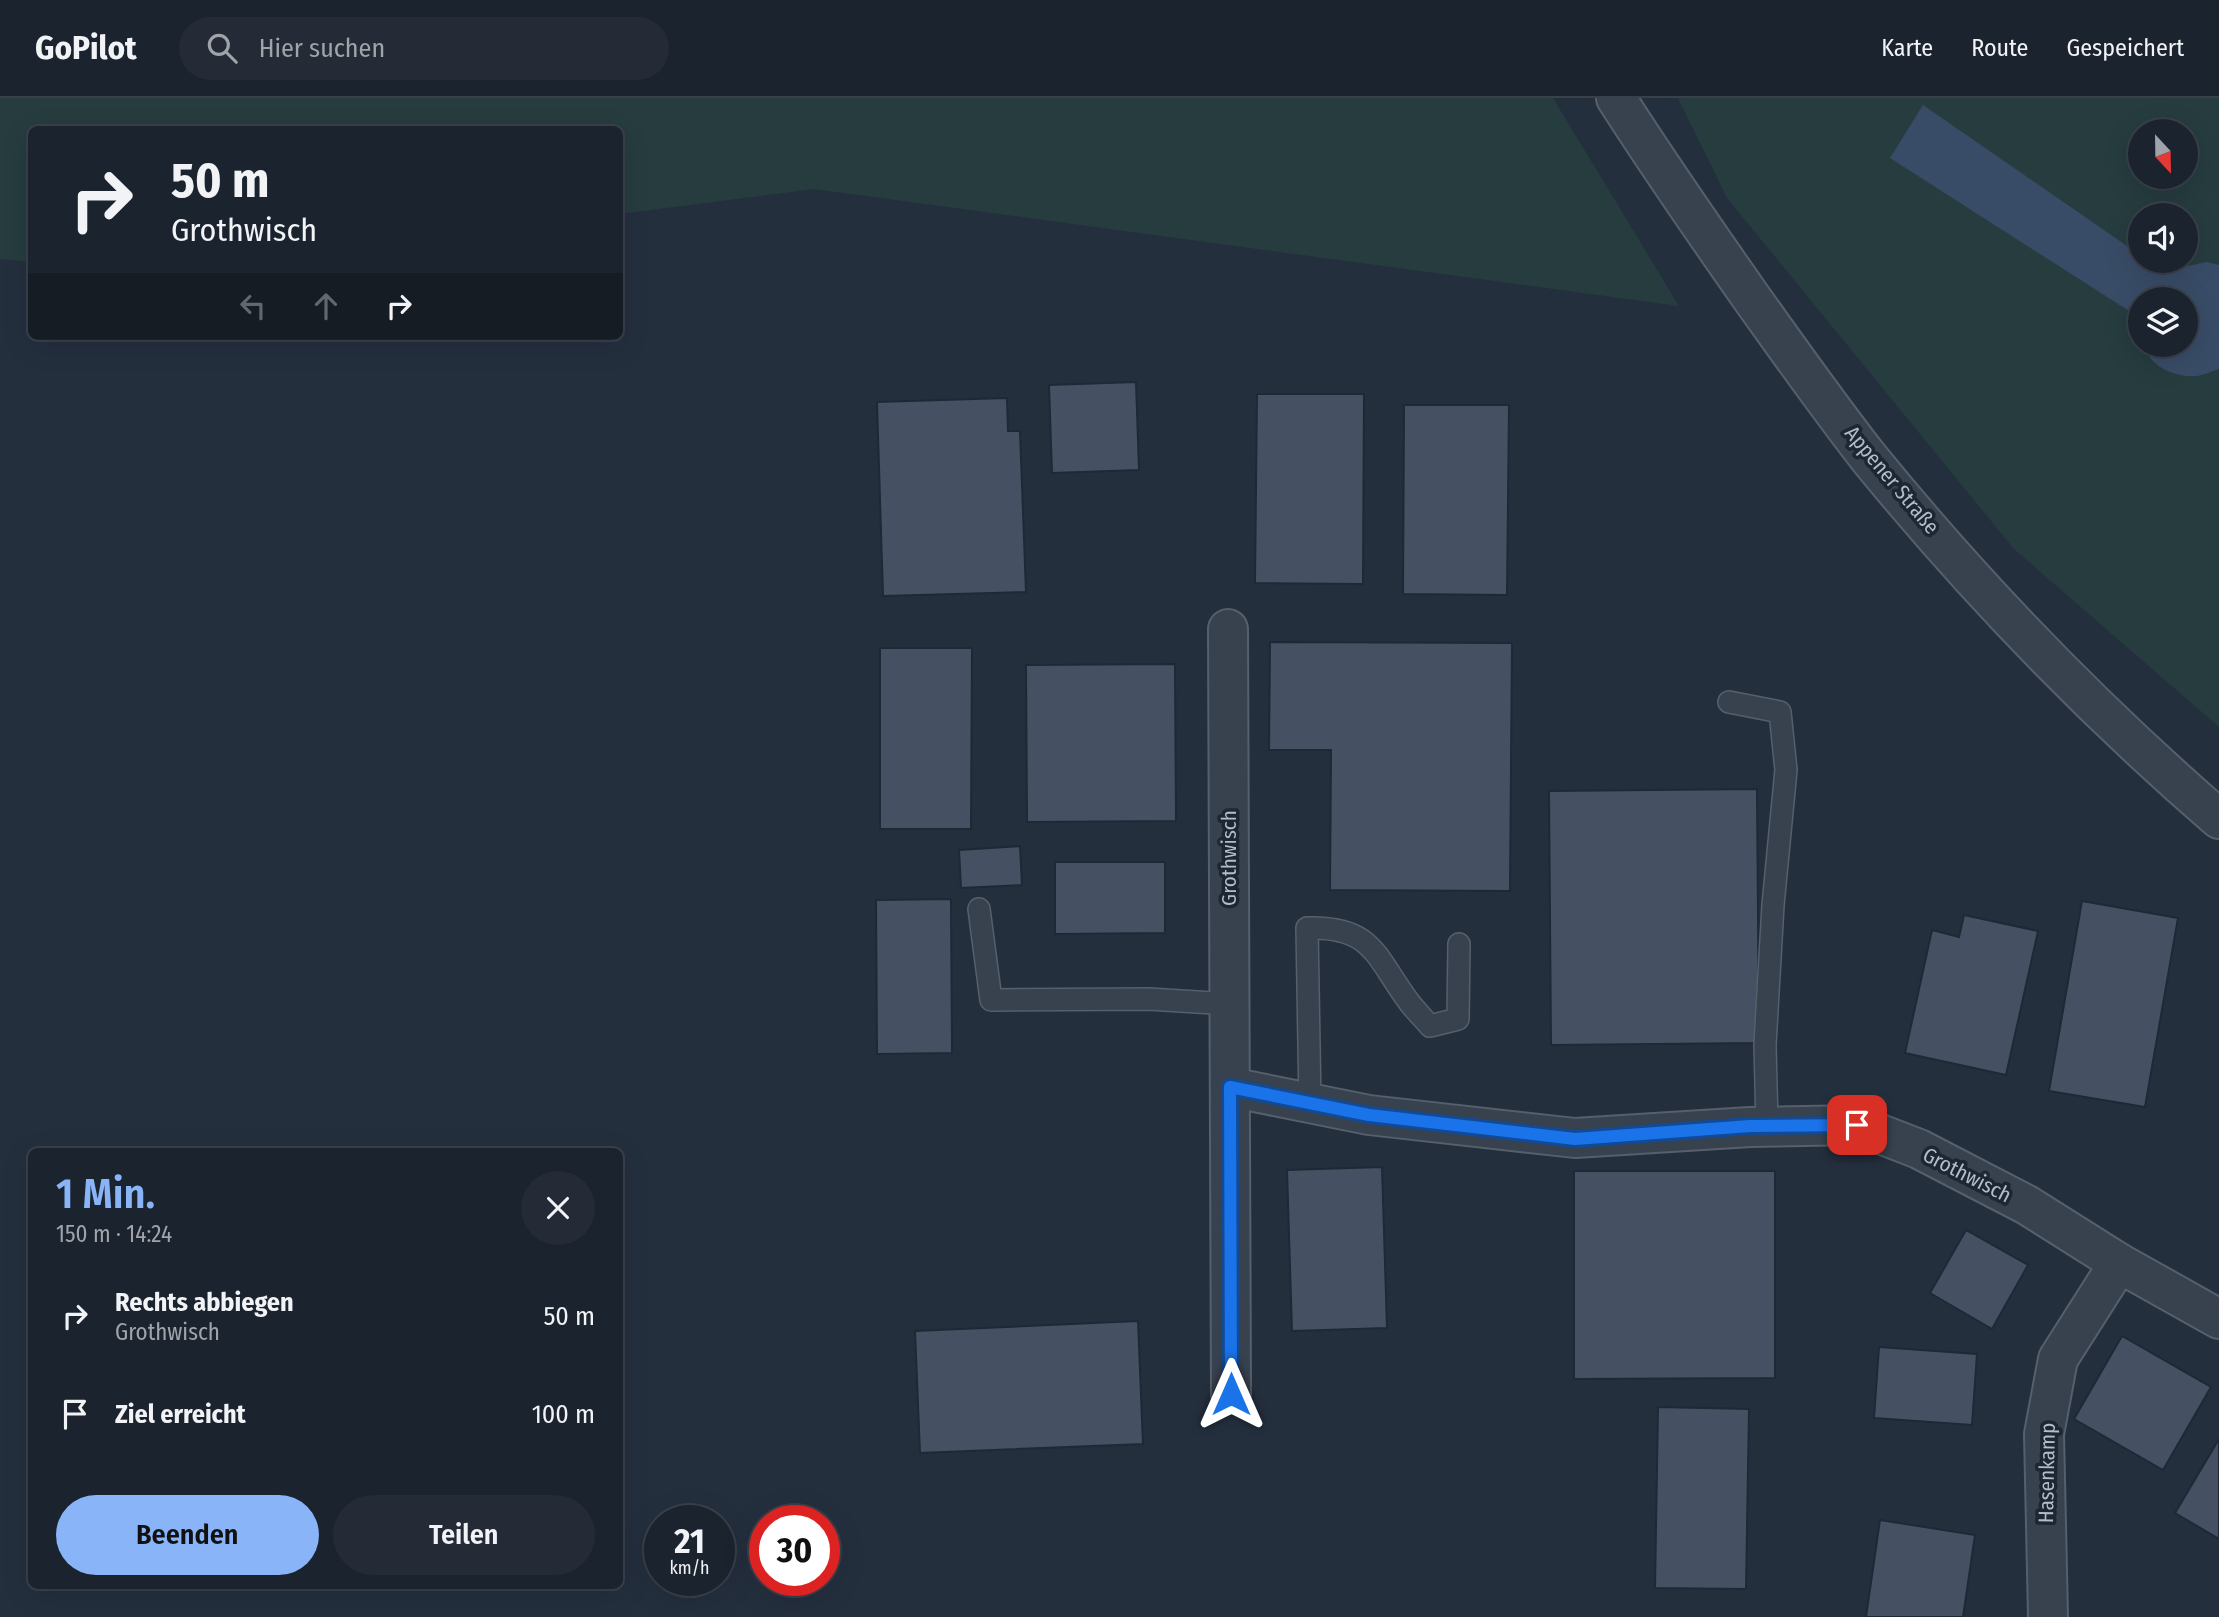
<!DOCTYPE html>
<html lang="de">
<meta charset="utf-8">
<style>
body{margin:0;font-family:"Fira Sans Condensed",sans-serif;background:#242b36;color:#f1f3f6;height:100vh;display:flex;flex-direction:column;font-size:26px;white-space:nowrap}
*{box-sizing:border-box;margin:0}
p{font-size:23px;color:#a0a4aa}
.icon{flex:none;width:38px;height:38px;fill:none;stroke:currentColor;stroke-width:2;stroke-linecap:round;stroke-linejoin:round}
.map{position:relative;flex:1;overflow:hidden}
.drawer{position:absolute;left:28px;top:1050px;width:595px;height:441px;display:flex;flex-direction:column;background:#1b232e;border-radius:10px;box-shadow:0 7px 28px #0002,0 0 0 2px #39404a}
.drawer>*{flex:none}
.guide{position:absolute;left:28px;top:28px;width:595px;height:214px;border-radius:10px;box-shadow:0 7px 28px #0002,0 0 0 2px #39404a;background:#1b232e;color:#f1f3f6;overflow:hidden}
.needle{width:46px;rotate:158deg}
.fabs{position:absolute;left:2128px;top:21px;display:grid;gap:14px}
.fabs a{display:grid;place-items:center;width:70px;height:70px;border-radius:50%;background:#1b232e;box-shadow:0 7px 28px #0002,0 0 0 2px #39404a;font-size:35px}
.speed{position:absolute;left:644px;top:1407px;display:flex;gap:14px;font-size:35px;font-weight:700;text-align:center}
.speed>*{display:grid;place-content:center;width:91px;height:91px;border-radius:50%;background:#1b232e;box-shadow:0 7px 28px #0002,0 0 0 2px #39404a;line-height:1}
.speed small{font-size:18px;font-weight:400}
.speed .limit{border:10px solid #d22;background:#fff;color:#111}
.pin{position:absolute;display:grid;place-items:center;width:60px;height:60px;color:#fff;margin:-30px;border-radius:14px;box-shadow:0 4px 10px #0006}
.me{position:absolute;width:77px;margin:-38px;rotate:0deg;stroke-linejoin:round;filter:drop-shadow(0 0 5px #0008)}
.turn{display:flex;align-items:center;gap:24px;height:147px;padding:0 28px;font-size:32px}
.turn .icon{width:91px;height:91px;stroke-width:2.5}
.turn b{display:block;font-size:49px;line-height:60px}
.lanes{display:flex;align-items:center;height:66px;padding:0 28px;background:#0003;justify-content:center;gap:35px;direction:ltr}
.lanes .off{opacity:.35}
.round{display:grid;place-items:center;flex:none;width:74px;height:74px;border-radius:37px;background:#242b36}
.head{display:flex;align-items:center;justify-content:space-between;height:119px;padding:0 28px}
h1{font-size:42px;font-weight:600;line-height:52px;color:#8ab4f8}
.action{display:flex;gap:14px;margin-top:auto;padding:14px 28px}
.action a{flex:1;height:80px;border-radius:42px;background:#8ab4f8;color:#111;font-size:28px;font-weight:600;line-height:80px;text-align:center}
.action a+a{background:#242b36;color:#f1f3f6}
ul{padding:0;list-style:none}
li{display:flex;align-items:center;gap:21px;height:98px;padding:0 28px}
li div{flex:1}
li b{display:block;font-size:26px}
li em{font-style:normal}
header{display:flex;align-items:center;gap:42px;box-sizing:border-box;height:98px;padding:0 35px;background:#1b232e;border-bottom:2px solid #39404a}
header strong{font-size:33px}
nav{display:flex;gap:38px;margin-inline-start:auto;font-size:24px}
.search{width:490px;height:63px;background:#242b36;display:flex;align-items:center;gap:18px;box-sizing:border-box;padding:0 24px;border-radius:38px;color:#a0a4aa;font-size:26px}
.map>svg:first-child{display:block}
.green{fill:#263c3f;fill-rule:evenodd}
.water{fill:#394c67}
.building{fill:#455162;stroke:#1f2835;stroke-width:2}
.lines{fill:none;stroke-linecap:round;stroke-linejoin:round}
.service-casing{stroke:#565f6c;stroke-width:24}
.minor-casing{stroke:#565f6c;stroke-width:42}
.tertiary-casing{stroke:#565f6c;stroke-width:42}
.service{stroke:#38414e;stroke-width:21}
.minor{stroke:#38414e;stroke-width:38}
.tertiary{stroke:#38414e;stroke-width:38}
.route-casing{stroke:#114b97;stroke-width:18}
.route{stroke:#1a73e8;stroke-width:12}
.labels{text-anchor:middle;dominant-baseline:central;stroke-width:7;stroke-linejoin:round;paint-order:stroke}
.street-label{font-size:21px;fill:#b4bcc9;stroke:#1d2633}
</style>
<header>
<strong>GoPilot</strong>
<div class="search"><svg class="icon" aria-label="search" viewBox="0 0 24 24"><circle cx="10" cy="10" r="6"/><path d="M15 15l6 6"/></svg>Hier suchen</div>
<nav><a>Karte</a><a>Route</a><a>Gespeichert</a></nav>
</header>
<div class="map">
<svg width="2219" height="1519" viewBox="0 0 2219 1519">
<rect width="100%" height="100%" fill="#242f3e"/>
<!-- green -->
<g class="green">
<path d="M0 0H1553L1679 208 814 91 620 116V32H32L31 164 0 161Z"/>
<path d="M1678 0H2219V629L2014 451 1727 100ZM2140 33H2186V79H2140ZM2140 117H2186V163H2140ZM2140 201H2186V247H2140Z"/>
</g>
<!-- water -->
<path class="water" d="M1923 7 2140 157V163H2148L2163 173 2207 164 2219 167V271C2212 273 2204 277 2197 278 2177 280 2148 269 2145 247H2186V201H2140V220L1890 60Z"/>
<!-- building -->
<g class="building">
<path d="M1136 284 1139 372 1052 375 1049 287Z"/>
<path d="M1257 296H1364L1363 486 1255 485Z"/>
<path d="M1007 300 1008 333H1020L1026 494 883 498 877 304Z"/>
<path d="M1404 307H1509L1507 497 1403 496Z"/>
<path d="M1270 544 1512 545 1510 793 1330 792 1331 652H1269Z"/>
<path d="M880 550H972L971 731H880Z"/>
<path d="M1175 566 1176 723 1027 724 1026 567Z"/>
<path d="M1757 691 1759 945 1551 947 1549 693Z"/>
<path d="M1020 748 1022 787 961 790 959 752Z"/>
<path d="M1055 764H1165V835L1055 836Z"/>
<path d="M951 801 952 955 877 956 876 802Z"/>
<path d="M2082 803 2178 820 2145 1009 2049 993Z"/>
<path d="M1964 817 2038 833 2006 977 1905 955 1932 832 1959 839Z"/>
<path d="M1382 1069 1387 1230 1292 1233 1287 1072Z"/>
<path d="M1574 1073H1775V1280L1574 1281Z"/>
<path d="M1966 1132 2028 1167 1992 1231 1930 1195Z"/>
<path d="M1138 1223 1143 1346 920 1355 915 1233Z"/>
<path d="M2122 1238 2211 1289 2163 1372 2074 1321Z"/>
<path d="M1879 1249 1977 1256 1972 1327 1874 1320Z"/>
<path d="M1658 1309 1749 1311 1746 1491 1655 1490Z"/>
<path d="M2219 1341V1441L2175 1415Z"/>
<path d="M1880 1422 1975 1437 1963 1519H1866Z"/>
</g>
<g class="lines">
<defs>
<g id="service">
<path d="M1729 604 1780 614 1786 672 1773 807 1765 947 1767 1028"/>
<path d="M979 811 991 902 1149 901 1229 906"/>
<path d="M1310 1006 1307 830C1373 828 1375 858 1409 904 1415 912 1423 920 1430 928L1458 921 1459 846"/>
</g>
<g id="minor">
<path d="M1228 531 1231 1296"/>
<path d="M1230 989 1369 1017 1575 1040 1750 1029 1857 1027 1919 1051 2027 1107 2119 1165 2219 1221"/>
<path d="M2048 1519 2044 1336 2058 1261 2119 1165"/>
</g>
<path id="tertiary" d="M1616 0C1660 69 1706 135 1753 202 1791 255 1829 309 1869 360 1975 490 2092 611 2219 721"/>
</defs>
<!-- service casing -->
<use href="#service" class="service-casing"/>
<!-- minor casing -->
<use href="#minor" class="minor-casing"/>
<!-- tertiary casing -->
<use href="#tertiary" class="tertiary-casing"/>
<!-- service -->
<use href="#service" class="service"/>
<!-- minor -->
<use href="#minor" class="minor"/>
<!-- tertiary -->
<use href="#tertiary" class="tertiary"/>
</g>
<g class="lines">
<defs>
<path id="route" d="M1231 1296 1230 989 1369 1017 1575 1041 1750 1028 1857 1027"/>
</defs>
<!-- route casing -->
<use href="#route" class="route-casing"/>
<!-- route -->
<use href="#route" class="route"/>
</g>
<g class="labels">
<!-- street labels -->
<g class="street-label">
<text transform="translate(1892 382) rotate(50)">Appener Straße</text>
<text transform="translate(1229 760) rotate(-90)">Grothwisch</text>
<text transform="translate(1967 1077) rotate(27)">Grothwisch</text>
<text transform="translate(2047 1375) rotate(-89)">Hasenkamp</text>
</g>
</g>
</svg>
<div class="fabs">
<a><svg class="needle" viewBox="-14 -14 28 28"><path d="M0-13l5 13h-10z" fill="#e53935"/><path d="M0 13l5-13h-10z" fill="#a0a4aa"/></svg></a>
<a><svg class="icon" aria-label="sound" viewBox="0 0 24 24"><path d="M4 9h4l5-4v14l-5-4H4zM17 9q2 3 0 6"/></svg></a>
<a><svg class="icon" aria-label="layers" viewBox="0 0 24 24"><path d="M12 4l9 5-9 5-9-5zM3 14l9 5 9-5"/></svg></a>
</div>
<div class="speed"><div>21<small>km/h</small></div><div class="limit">30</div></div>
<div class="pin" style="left:1857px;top:1027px;background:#d93025"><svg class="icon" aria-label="arrive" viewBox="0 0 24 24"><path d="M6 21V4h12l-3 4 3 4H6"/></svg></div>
<svg class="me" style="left:1231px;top:1296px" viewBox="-20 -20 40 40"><path d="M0-17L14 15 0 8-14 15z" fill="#1a73e8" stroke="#fff" stroke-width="4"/></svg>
<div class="guide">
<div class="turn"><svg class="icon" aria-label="right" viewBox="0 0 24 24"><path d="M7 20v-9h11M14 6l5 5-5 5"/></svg><div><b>50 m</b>Grothwisch</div></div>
<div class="lanes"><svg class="icon off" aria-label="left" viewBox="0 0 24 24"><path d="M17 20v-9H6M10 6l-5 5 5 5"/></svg><svg class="icon off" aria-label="ahead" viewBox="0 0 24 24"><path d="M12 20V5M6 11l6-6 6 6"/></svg><svg class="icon" aria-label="right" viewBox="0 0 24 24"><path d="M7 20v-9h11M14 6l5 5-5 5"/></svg></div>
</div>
<section class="drawer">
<div class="head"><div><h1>1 Min.</h1><p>150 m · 14:24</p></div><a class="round"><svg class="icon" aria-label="close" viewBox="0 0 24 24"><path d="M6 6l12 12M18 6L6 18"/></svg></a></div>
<ul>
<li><svg class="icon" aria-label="right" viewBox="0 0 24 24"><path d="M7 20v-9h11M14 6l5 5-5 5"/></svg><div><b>Rechts abbiegen</b><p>Grothwisch</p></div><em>50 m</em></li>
<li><svg class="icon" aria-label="arrive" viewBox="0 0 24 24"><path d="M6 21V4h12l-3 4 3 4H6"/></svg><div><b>Ziel erreicht</b></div><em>100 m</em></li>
</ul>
<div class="action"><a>Beenden</a><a>Teilen</a></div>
</section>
</div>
